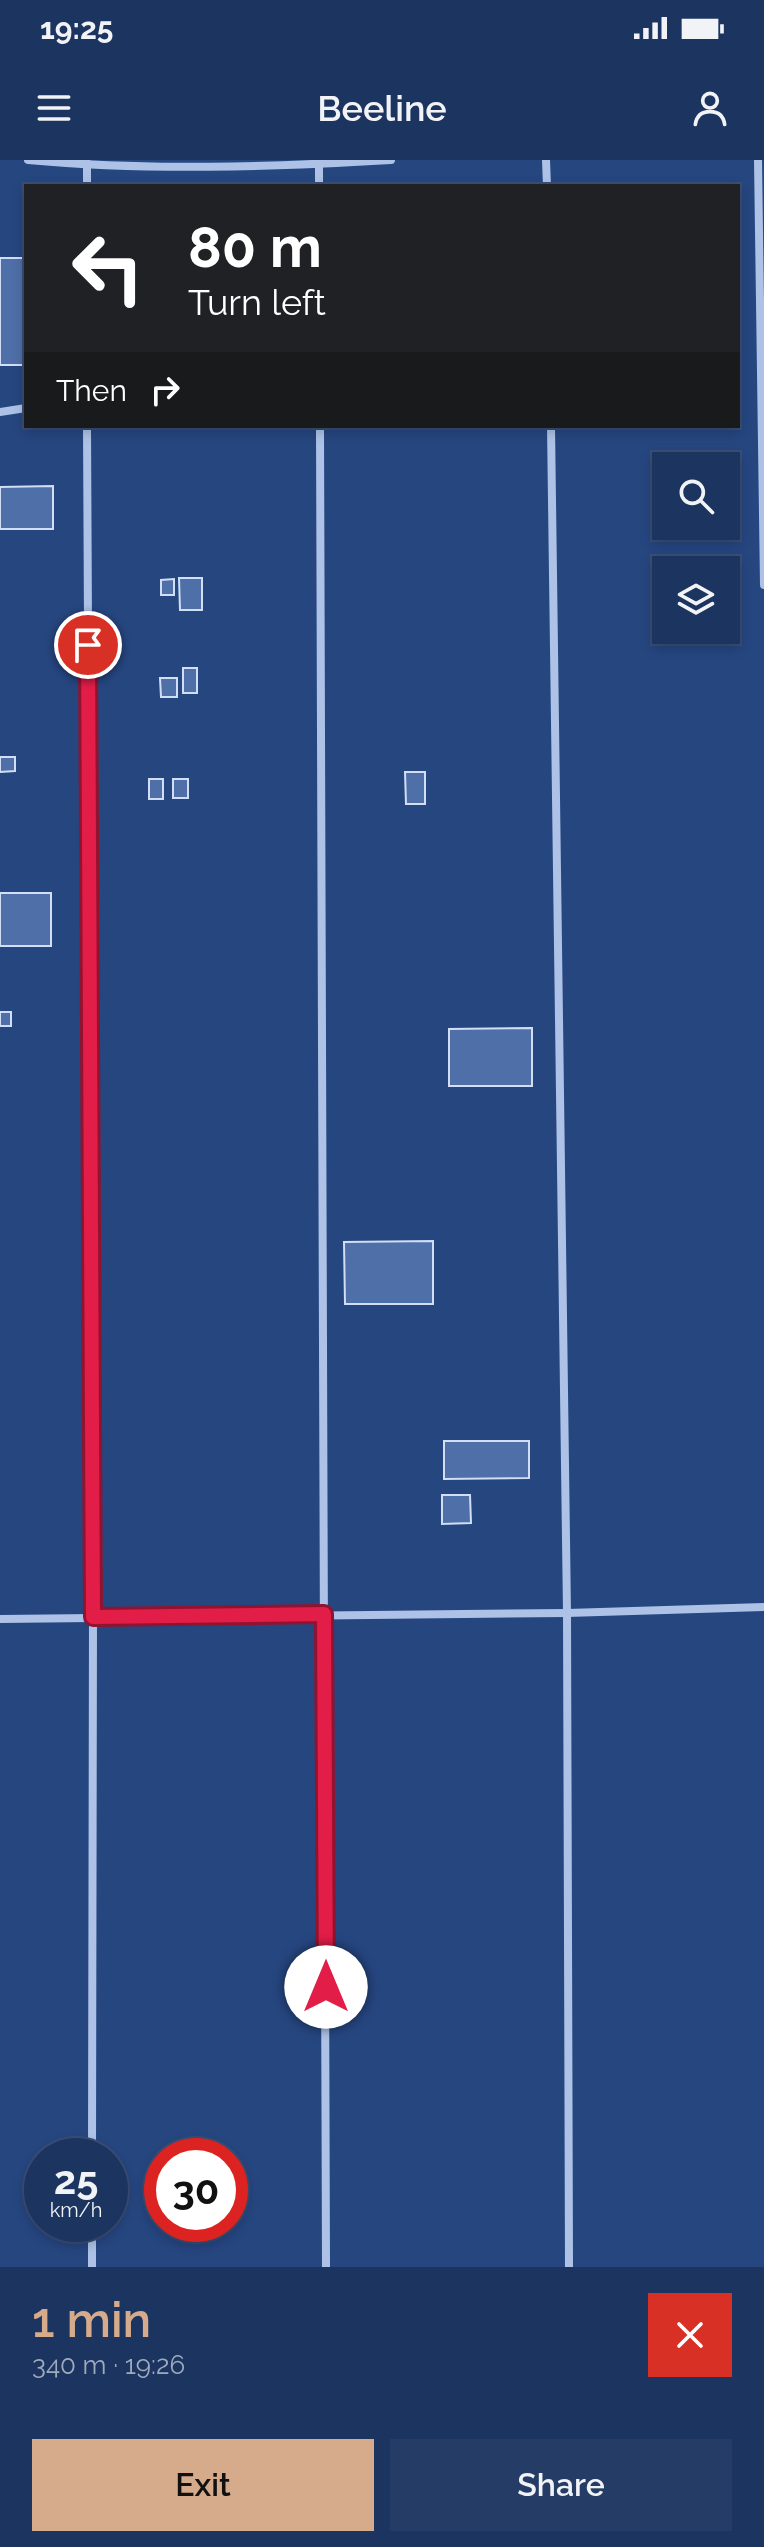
<!DOCTYPE html>
<meta charset="utf-8">
<style>
body{margin:0;font-family:Raleway,sans-serif;background:#253c66;color:#f1f3f6;height:100vh;display:flex;flex-direction:column;font-size:30px;white-space:nowrap}
*{box-sizing:border-box;margin:0}
p{font-size:26px;color:#a0aabd}
.icon{flex:none;width:44px;height:44px;fill:none;stroke:currentColor;stroke-width:2;stroke-linecap:round;stroke-linejoin:round}
.map{position:relative;height:2107px;overflow:hidden}
.panel{display:flex;flex-direction:column;background:#1c3460;flex:1}
.panel>*{flex:none}
.top-card{position:absolute;left:24px;top:24px;width:716px;height:244px;border-radius:0px;box-shadow:0 4px 12px #0003,0 0 0 2px #3a4f75;background:#202124;color:#fff;overflow:hidden}
.buttons{position:absolute;left:652px;top:292px;display:grid;gap:16px}
.buttons a{display:grid;place-items:center;width:88px;height:88px;border-radius:0px;background:#1c3460;box-shadow:0 4px 12px #0003,0 0 0 2px #3a4f75;font-size:40px}
.speed{position:absolute;left:24px;top:1978px;display:flex;gap:16px;font-size:40px;font-weight:700;text-align:center}
.speed>*{display:grid;place-content:center;width:104px;height:104px;border-radius:50%;background:#1c3460;box-shadow:0 4px 12px #0003,0 0 0 2px #3a4f75;line-height:1}
.speed small{font-size:20px;font-weight:400}
.speed .limit{border:12px solid #d22;background:#fff;color:#111}
.pin{position:absolute;display:grid;place-items:center;width:68px;height:68px;color:#fff;margin:-34px;border:4px solid #fff;border-radius:50%;box-shadow:0 2px 8px #0007}
.me{position:absolute;width:88px;margin:-44px;rotate:0deg;stroke-linejoin:round;filter:drop-shadow(0 0 6px #0008)}
.turn{display:flex;align-items:center;gap:28px;height:168px;padding:0 32px;font-size:36px}
.turn .icon{width:104px;height:104px;stroke-width:2.5}
.turn b{display:block;font-size:56px;line-height:68px}
.then{display:flex;align-items:center;height:76px;padding:0 32px;background:#0003;gap:16px;font-size:30px}
.round{display:grid;place-items:center;flex:none;width:84px;height:84px;border-radius:0px;background:#253c66}
.overview{display:flex;align-items:center;justify-content:space-between;height:136px;padding:0 32px}
h1{font-size:48px;font-weight:600;line-height:60px;color:#d6ab8b}
.action{display:flex;gap:16px;margin-top:auto;padding:16px 32px}
.action a{flex:1;height:92px;border-radius:0px;background:#d6ab8b;color:#111;font-size:32px;font-weight:600;line-height:92px;text-align:center}
.action a+a{background:#253c66;color:#f1f3f6}
.status{display:flex;justify-content:space-between;align-items:center;height:56px;padding:0 40px;background:#1c3460;direction:ltr}
.status svg{height:22px;fill:currentColor}
header{display:flex;justify-content:space-between;align-items:center;height:104px;padding:0 32px;background:#1c3460;font-size:36px;font-weight:600}
.map>svg:first-child{display:block}
.building{fill:#4f6fa8;stroke:#d1def5;stroke-width:2}
.lines{fill:none;stroke-linecap:round;stroke-linejoin:round}
.minor{stroke:#adc2e6;stroke-width:8}
.route-casing{stroke:#92132f;stroke-width:20}
.route{stroke:#e11d48;stroke-width:14}
</style>
<div class="status"><b>19:25</b><svg viewBox="0 0 49 12"><path d="M0 12V9h3v3zM5 12V6h3v6zM10 12V3h3v9zM15 12V0h3v12zM26 1h20v11H26zM47 4h2v5h-2z"/></svg></div>
<header><svg class="icon" aria-label="menu" viewBox="0 0 24 24"><path d="M4 6h16M4 12h16M4 18h16"/></svg>Beeline<svg class="icon" aria-label="person" viewBox="0 0 24 24"><circle cx="12" cy="8" r="4"/><path d="M4 21q1-7 8-7t8 7"/></svg></header>
<div class="map">
<svg width="764" height="2107" viewBox="0 0 764 2107">
<rect width="100%" height="100%" fill="#264680"/>
<!-- building -->
<g class="building">
<rect x="0" y="98" width="26" height="107"/>
<path d="M53 326V369H0V327Z"/>
<path d="M179 418H202V450H180Z"/>
<path d="M174 419V435H161V420Z"/>
<rect x="183" y="508" width="14" height="25"/>
<path d="M160 518H177V537H161Z"/>
<path d="M0 597H15V611L0 612Z"/>
<path d="M405 612H425V644H406Z"/>
<rect x="149" y="619" width="14" height="20"/>
<rect x="173" y="619" width="15" height="19"/>
<rect x="0" y="733" width="51" height="53"/>
<rect x="0" y="852" width="11" height="14"/>
<path d="M532 868V926H449V869Z"/>
<path d="M433 1081V1144H345L344 1082Z"/>
<path d="M444 1281H529V1318L444 1319Z"/>
<path d="M442 1335H470L471 1363 442 1364Z"/>
</g>
<g class="lines">
<!-- minor -->
<g class="minor">
<path d="M28 0C148 11 271 7 391 0"/>
<path d="M319 0V26"/>
<path d="M546 0 547 26"/>
<path d="M758 0 764 425"/>
<path d="M87 3V26"/>
<path d="M0 252 26 248"/>
<path d="M87 266 93 1457 92 1996"/>
<path d="M320 266 326 2107"/>
<path d="M551 266 567 1453 569 2107"/>
<path d="M0 1459 567 1453 764 1447"/>
<path d="M92 2107V2064"/>
</g>
</g>
<g class="lines">
<defs>
<path id="route" d="M88 485 93 1457 324 1454 326 1827"/>
</defs>
<!-- route casing -->
<use href="#route" class="route-casing"/>
<!-- route -->
<use href="#route" class="route"/>
</g>
</svg>
<div class="buttons">
<a><svg class="icon" aria-label="search" viewBox="0 0 24 24"><circle cx="10" cy="10" r="6"/><path d="M15 15l6 6"/></svg></a>
<a><svg class="icon" aria-label="layers" viewBox="0 0 24 24"><path d="M12 4l9 5-9 5-9-5zM3 14l9 5 9-5"/></svg></a>
</div>
<div class="speed"><div>25<small>km/h</small></div><div class="limit">30</div></div>
<div class="pin" style="left:88px;top:485px;background:#d93025"><svg class="icon" aria-label="arrive" viewBox="0 0 24 24"><path d="M6 21V4h12l-3 4 3 4H6"/></svg></div>
<svg class="me" style="left:326px;top:1827px" viewBox="-20 -20 40 40"><circle r="19" fill="#fff"/><path d="M0-13L10 11 0 6-10 11z" fill="#e11d48"/></svg>
<div class="top-card">
<div class="turn"><svg class="icon" aria-label="left" viewBox="0 0 24 24"><path d="M17 20v-9H6M10 6l-5 5 5 5"/></svg><div><b>80 m</b>Turn left</div></div>
<div class="then">Then<svg class="icon" aria-label="right" viewBox="0 0 24 24"><path d="M7 20v-9h11M14 6l5 5-5 5"/></svg></div>
</div>
</div>
<section class="panel">
<div class="overview"><div><h1>1 min</h1><p>340 m · 19:26</p></div><a class="round" style="background:#d93025;color:#fff"><svg class="icon" aria-label="close" viewBox="0 0 24 24"><path d="M6 6l12 12M18 6L6 18"/></svg></a></div>
<div class="action"><a>Exit</a><a>Share</a></div>
</section>
